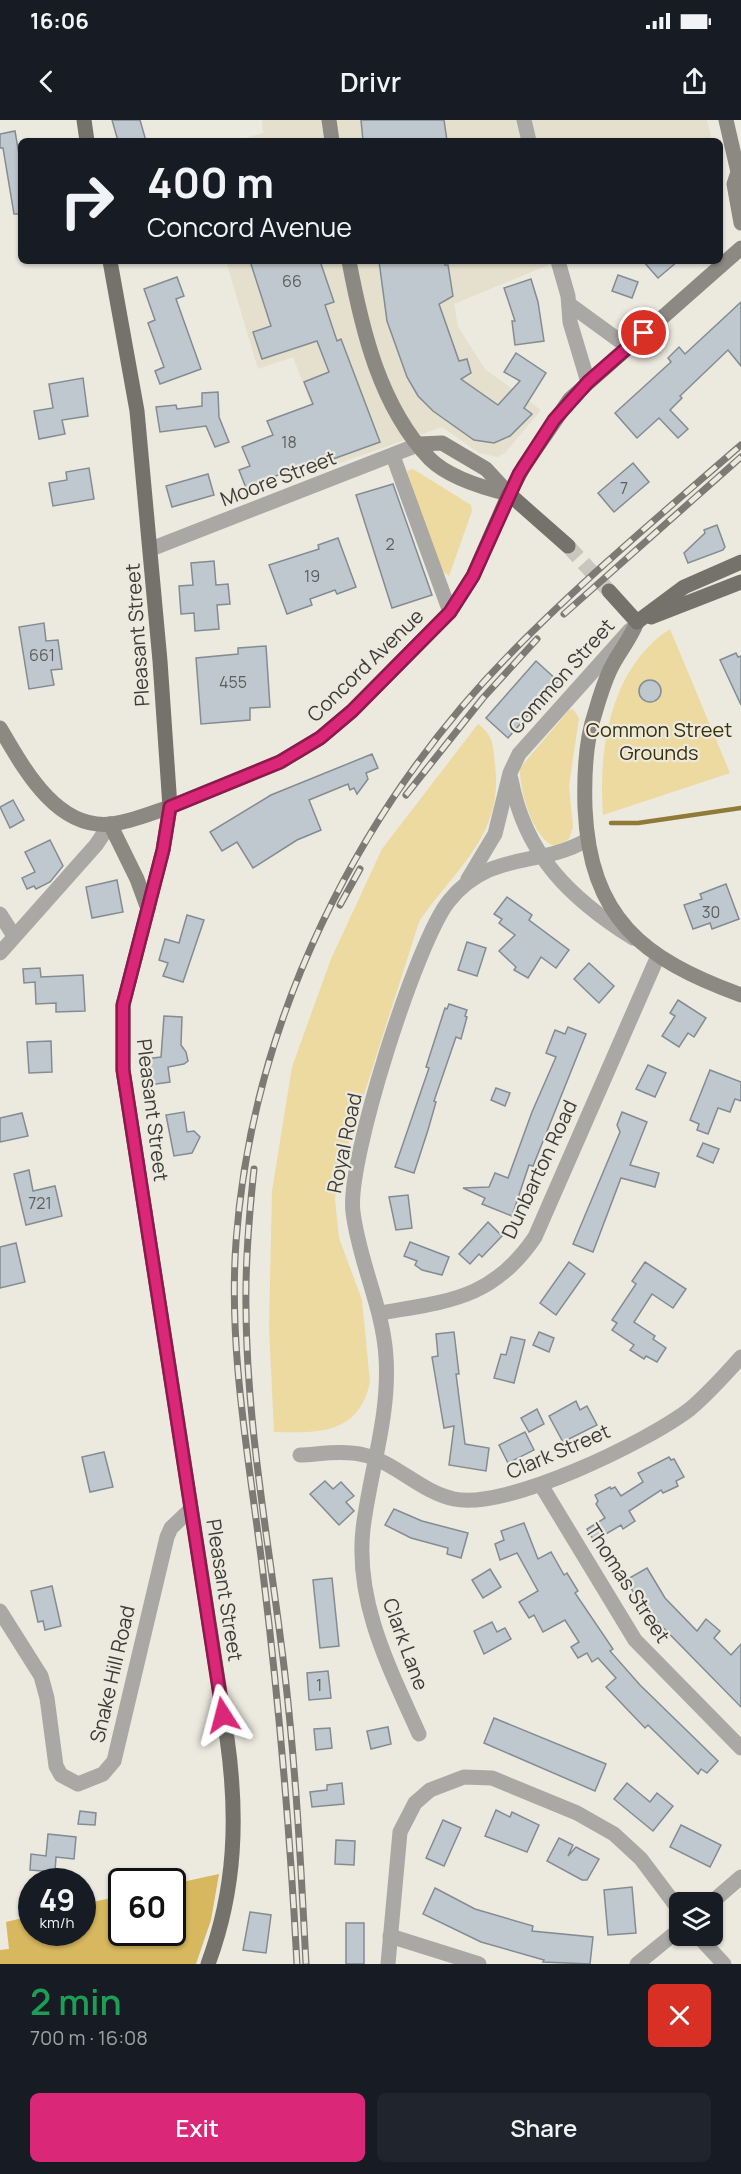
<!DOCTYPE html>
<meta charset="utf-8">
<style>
body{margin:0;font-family:Manrope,sans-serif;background:#20242c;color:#f1f3f6;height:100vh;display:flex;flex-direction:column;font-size:22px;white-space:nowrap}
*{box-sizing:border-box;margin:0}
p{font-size:20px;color:#9ea1a6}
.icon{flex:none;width:33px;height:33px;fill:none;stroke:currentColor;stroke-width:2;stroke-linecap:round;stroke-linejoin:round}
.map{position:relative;height:1844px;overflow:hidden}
.details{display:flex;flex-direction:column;background:#171b24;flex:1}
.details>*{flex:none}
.guide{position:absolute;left:18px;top:18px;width:705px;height:126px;border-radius:9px;box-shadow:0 2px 4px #0004;background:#171b24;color:#f1f3f6;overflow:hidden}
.controls{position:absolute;left:669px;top:1772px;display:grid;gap:12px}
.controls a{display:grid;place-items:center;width:54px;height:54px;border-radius:9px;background:#171b24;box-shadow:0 2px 4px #0004;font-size:30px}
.speed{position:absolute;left:18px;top:1748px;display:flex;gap:12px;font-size:30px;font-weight:700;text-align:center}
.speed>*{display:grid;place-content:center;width:78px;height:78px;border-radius:50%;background:#171b24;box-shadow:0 2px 4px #0004;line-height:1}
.speed small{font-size:15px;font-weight:400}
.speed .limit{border:3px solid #111;border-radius:9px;background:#fff;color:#111}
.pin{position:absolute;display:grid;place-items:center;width:51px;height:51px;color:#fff;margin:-26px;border:3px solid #fff;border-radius:50%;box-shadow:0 2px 6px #0007}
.me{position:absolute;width:66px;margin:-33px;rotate:351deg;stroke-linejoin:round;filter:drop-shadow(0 0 4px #0008)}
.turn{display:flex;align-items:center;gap:21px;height:126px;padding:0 30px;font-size:27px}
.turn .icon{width:78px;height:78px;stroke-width:2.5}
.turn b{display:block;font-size:42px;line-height:51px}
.round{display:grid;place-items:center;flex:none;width:63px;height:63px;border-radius:9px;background:#20242c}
.head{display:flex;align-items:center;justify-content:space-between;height:102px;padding:0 30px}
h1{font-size:36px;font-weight:600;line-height:45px;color:#1e9e55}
.primary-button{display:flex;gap:12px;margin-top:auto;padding:12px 30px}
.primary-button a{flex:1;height:69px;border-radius:9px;background:#db2777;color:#fff;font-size:24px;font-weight:600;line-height:69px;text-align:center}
.primary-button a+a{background:#20242c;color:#f1f3f6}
.status{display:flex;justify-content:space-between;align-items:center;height:42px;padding:0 30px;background:#171b24;direction:ltr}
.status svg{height:16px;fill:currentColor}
header{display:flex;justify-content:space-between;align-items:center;height:78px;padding:0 30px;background:#171b24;font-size:27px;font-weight:600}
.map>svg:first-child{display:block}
.built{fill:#e5dfcd}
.green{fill:#eddaa1}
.forest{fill:#d7b85e}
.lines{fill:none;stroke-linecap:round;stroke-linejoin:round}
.stream{stroke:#8f7a37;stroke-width:4.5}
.building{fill:#bec8ce;stroke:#838c92;stroke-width:1.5}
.primary-tunnel{stroke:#c9c6be;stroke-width:15;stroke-dasharray:15 8;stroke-linecap:butt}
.street{stroke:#aaa8a4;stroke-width:15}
.secondary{stroke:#8b8982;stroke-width:15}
.primary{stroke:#75726b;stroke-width:15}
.rail-casing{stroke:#7c7a74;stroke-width:7}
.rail{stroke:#ece9df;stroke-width:4.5;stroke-dasharray:14;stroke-linecap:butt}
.route-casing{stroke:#8e194d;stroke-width:15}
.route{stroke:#db2777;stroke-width:10}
.labels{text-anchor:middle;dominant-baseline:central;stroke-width:4.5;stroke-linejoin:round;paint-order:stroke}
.number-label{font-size:16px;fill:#5d5f5e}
.street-label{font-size:20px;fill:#3d3c38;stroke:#ece9df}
.park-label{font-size:20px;fill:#3b2f06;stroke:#ece9df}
</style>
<div class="status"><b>16:06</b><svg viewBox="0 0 49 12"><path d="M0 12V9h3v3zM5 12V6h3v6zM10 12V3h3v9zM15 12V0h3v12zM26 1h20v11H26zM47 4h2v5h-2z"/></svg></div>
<header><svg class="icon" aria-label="back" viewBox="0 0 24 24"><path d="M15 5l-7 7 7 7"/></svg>Drivr<svg class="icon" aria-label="share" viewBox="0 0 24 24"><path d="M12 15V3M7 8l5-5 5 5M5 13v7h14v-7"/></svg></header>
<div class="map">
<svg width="741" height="1844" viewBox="0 0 741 1844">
<rect width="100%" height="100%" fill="#ece9df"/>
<!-- built -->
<g class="built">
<path d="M262 0H707L712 21H236L263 13Z"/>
<path d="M226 141H558L454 184 458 207 485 249 541 290 505 333 497 337 479 333 442 307 334 345 293 237 258 249Z"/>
</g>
<!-- green -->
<g class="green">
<path d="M413 349 471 385 472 391 449 456 438 448 407 351Z"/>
<path d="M670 509 730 653 603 695C598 629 610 548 670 509Z"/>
<path d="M573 589 579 598 569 666 573 707 569 719 555 726C533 720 519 669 520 648L569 590Z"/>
<path d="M478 604C494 616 493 626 495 645 504 716 454 749 419 802L337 1059 335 1080 339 1118 362 1180 370 1262C359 1315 318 1313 274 1312L269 1208 272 1071 292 947 331 839 382 729Z"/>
</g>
<!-- forest -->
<path class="forest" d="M219 1754 211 1800 196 1844H0V1830L9 1829 6 1802 31 1796 32 1812H82L83 1784 121 1776 122 1812H172L173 1764Z"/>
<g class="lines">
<!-- stream -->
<path class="stream" d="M611 703H638L741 688"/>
</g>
<!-- building -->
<g class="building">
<path d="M112 0H140L146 21H118Z"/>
<path d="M361 0H444L447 21H363Z"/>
<path d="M15 11 21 46V94H14L3 28H0V14Z"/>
<path d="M250 141H320L334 182 325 185 337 221 341 219 380 322 333 339 331 334 246 368 239 350 250 346 242 327 273 315 267 301 313 284 304 262 329 252 317 221 262 239 253 212 271 206Z"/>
<path d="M379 141H444L445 145H448L453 176 439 184 459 241 467 239 471 253 461 259 498 285 520 261 504 252 516 233 546 253 524 288 532 294 510 316 494 323 474 320 433 291 418 276 407 257 387 201Z"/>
<path d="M643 141H678L658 158Z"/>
<path d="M618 155 638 162 632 178 612 171Z"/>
<path d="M177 157 184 176 176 179 201 249 160 264 155 251 164 247 148 203 155 200 144 169Z"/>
<path d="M531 159 538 182 544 221 515 225 512 201H515L504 168Z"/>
<path d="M741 182V246L728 230 680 276 682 278 670 290 688 309 678 318 659 298 637 318 615 293 671 242 668 238 679 227 685 234Z"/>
<path d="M83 258 88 296 62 300 65 314 39 319 34 291 53 288 49 264Z"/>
<path d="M218 272 219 297 229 322 215 327 206 306 160 312 156 287 176 285 177 289 202 286V273Z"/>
<path d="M633 343 649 362 614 392 598 373Z"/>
<path d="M89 348 94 379 53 386 49 363 67 360 66 352Z"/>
<path d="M208 354 214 375 172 387 166 366Z"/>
<path d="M393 364 432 475 392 488 356 375Z"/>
<path d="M717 405 725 427 723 430 688 443 684 433 705 413 704 410Z"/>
<path d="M338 418 356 467 337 474 335 470 310 479 312 485 287 494 269 445 319 429 318 425Z"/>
<path d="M214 441 216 465 228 464 230 484 217 485 219 509 195 511 194 493 181 494 179 466 193 465 191 443Z"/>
<path d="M44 503 46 521 58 520 62 549 51 550 54 565 29 569 19 507Z"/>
<path d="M266 526 270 587 250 588V600L201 604 196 538 238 534V528Z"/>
<path d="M736 533 738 537 741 536V585L720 540Z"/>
<path d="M536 541 558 561 508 618 486 598Z"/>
<circle cx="650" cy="571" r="11"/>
<path d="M372 634 378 648 366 653 368 659 357 674 354 668 350 670 348 664 309 680 321 710 297 720 253 748 237 722 222 731 210 712 271 675Z"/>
<path d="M13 680 24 700 10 708 0 687Z"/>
<path d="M50 720 63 746 50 762 36 769 34 766 27 769 22 758 35 752 25 732Z"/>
<path d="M117 760 123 792 92 798 86 767Z"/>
<path d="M726 764 739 799 712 809 710 803 693 809 684 785 702 779 700 774Z"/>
<path d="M507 777 532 795 529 800 569 830 556 848 541 837 528 858 514 850 516 847 499 831 515 815 499 803 502 799 494 794Z"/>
<path d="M187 795 204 800 183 862 163 856 168 843 159 840 165 819 179 823Z"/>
<path d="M467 822 486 828 477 856 458 850Z"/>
<path d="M589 843 614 866 599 883 574 859Z"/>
<path d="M40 848 41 857 83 855 85 891 56 892V883L36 884 35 862 24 863 23 849Z"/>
<path d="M678 880 706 898 694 917 688 913 679 927 662 916 675 896 670 893Z"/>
<path d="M449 884 467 890 465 896 467 897 461 919 456 917 434 981 436 982 428 1010 414 1053 395 1047 429 948 426 947 445 888 447 889Z"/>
<path d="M164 896 182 897 181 925 186 932 188 941 184 944 168 947 170 962 149 965 145 939 161 937Z"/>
<path d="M568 907 586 914 533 1046 529 1045 512 1096 482 1084 485 1078 463 1068 489 1067 495 1053 508 1058 532 992 556 937 546 933 555 910 565 914Z"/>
<path d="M51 921 52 952 29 953 27 922Z"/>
<path d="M648 945 666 953 655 977 636 969Z"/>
<path d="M710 950 741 962V981L735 979 730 992 718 988 708 1014 697 1010 699 1004 690 1000Z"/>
<path d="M496 968 510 973 505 986 491 980Z"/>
<path d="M184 992 187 1012 194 1011 200 1017 192 1033 174 1036 166 995Z"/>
<path d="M622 992 647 1002 630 1045 659 1053 655 1067 621 1058 593 1132 573 1124 620 1012 617 1005Z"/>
<path d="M22 993 28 1016 0 1022V998Z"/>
<path d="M703 1023 719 1029 713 1043 697 1036Z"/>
<path d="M29 1050 33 1071 55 1066 62 1096 26 1105 14 1054Z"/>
<path d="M408 1075 412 1108 396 1110 389 1077Z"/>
<path d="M488 1102 502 1116 482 1137 479 1134 470 1144 459 1134Z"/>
<path d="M410 1122 449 1137 442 1155 422 1150 415 1145 417 1141 404 1136Z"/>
<path d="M16 1123 25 1162 0 1168V1127Z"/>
<path d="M569 1142 585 1154 556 1195 540 1183Z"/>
<path d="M645 1142 686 1169 673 1188 652 1174 634 1202 655 1216 653 1219 666 1228 657 1242 646 1236 644 1239 630 1230 634 1225 612 1210 617 1203 612 1200 636 1164 632 1161Z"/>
<path d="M454 1212 459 1254H456L465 1324 489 1328 486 1351 449 1345 454 1306 444 1308 432 1237 438 1236 436 1214Z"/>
<path d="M539 1212 554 1218 549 1232 533 1225Z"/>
<path d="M511 1217 525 1220 514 1263 494 1258 501 1234 506 1235Z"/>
<path d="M576 1281 580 1290 587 1286 597 1305 563 1322 549 1296Z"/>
<path d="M537 1289 544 1304 529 1312 521 1298Z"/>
<path d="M525 1312 534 1330 508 1343 499 1325Z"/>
<path d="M104 1332 113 1367 90 1372 82 1337Z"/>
<path d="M669 1337 671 1340 674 1339 684 1357 676 1361 678 1366 663 1373 661 1370 629 1391 635 1401 623 1409 621 1405 594 1421 587 1409 605 1398 596 1384 598 1381 595 1375 610 1367 611 1369 615 1367 621 1376 643 1362 638 1353Z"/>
<path d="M325 1361 333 1369 341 1362 354 1376 346 1382 354 1391 339 1405 310 1374Z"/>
<path d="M394 1389 422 1401 468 1413 461 1438 447 1434 448 1428 411 1418 385 1405Z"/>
<path d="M524 1403 538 1439 551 1432 564 1455 567 1453 578 1471 575 1473 613 1529 610 1531 640 1565 718 1641 707 1653 701 1649 698 1654 648 1605 645 1608 624 1586 606 1567 616 1558 598 1538 592 1542 587 1533 578 1538 571 1527 579 1522 565 1500 543 1512 534 1495 529 1498 519 1482 538 1471 517 1433 500 1440 495 1424 504 1420 501 1411Z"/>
<path d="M647 1448 665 1478 697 1511 706 1499 720 1511 714 1518 731 1535 741 1524V1587L642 1486 626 1460Z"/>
<path d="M490 1449 501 1467 483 1478 472 1460Z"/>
<path d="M332 1458 339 1526 320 1528 313 1460Z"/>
<path d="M52 1466 61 1506 45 1510 43 1501 38 1502 31 1471Z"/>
<path d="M492 1502 497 1512 505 1508 511 1519 484 1534 474 1511Z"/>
<path d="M328 1551 331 1578 309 1580 307 1553Z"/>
<path d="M494 1598 606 1644 595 1671 484 1623Z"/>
<path d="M388 1607 391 1624 371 1629 367 1611Z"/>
<path d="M330 1608 332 1628 316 1630 314 1609Z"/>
<path d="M342 1663 344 1684 312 1687 310 1672 327 1670V1665Z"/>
<path d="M627 1663 650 1682 657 1673 673 1686 653 1711 614 1679Z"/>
<path d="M496 1690 510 1697 512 1692 539 1705 527 1732 485 1716Z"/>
<path d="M80 1691 96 1693 95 1705 78 1704Z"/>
<path d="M443 1700 461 1708 444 1746 426 1738Z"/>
<path d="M681 1705 721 1725 710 1747 670 1727Z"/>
<path d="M48 1714 76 1717 74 1739 56 1737 55 1752 30 1750 31 1734 46 1736Z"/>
<path d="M559 1718 573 1725 568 1736 576 1727 599 1739 587 1760H582L547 1741Z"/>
<path d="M336 1720 355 1721 354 1745 335 1744Z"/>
<path d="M632 1767 636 1813 608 1815 604 1770Z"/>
<path d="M435 1768 475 1789 533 1806 532 1811 593 1817 590 1844 543 1842 544 1840 481 1822 423 1794Z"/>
<path d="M250 1792 271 1795 266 1833 243 1830Z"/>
<rect x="346" y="1803" width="18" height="41"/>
</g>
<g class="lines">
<!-- primary-tunnel -->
<path class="primary-tunnel" d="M568 426 609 471"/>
<!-- street -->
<g class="street">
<path d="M524 0 529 21"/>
<path d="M558 141 568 176 570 202 588 262"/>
<path d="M569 184 628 227"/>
<path d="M393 336 450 492"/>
<path d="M151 429 420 324"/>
<path d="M511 659C525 735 571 779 633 818"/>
<path d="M468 759 495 714 510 653 519 634 630 510"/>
<path d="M0 794 14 816"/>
<path d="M0 833 96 725 110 704"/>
<path d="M381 1193C449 1181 493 1179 535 1117L658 836"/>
<path d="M300 1335C321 1334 344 1330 364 1335 395 1342 421 1372 454 1379 507 1390 647 1322 690 1289 709 1273 725 1255 741 1237"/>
<path d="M541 1365 635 1520 741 1628"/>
<path d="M0 1491 41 1556 47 1578 56 1646 61 1655 78 1664 103 1654 114 1641 167 1417 171 1408 191 1389"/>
<path d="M419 1614C390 1549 355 1483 363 1409 370 1351 390 1296 386 1237 383 1187 359 1142 353 1092 346 1043 417 820 449 781 490 730 538 748 587 720"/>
<path d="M712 1782 741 1757"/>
<path d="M697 1815 724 1844"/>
<path d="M390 1816 479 1844"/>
<path d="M388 1844 400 1712 415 1683 430 1670 464 1657 492 1658 577 1693 614 1714 641 1739 680 1791"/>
<path d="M637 1844 680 1809"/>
</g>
<!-- secondary -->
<g class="secondary">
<path d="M329 0 332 21"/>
<path d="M726 0 738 52 734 64 741 103"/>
<path d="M349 141C362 210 380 287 430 339 449 358 484 368 509 374"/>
<path d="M420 324 442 323 486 349 509 374"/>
<path d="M509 374 524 346 570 279 741 128"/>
<path d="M637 502C630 520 618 533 610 550 604 563 599 579 595 593 585 622 584 657 585 688 590 798 642 839 741 875"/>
<path d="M0 608C23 647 56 710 111 704 131 702 151 693 170 687"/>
<path d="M110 704 137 759 148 789"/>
</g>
<!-- primary -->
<g class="primary">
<path d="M84 0 87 21"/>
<path d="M110 141 137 291 160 541 170 687 163 730 123 885V950L227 1618C238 1696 236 1769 208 1844"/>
<path d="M609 471 637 502"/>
<path d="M651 497 741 462"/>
<path d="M637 502 684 467 741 442"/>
<path d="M170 687 280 642 320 618 352 591 450 492 473 456 509 374 568 426"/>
</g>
<defs>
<g id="rail">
<path d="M564 494 741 337"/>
<path d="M406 675 483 578 537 519"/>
<path d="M340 785 360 749"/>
<path d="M254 1049C249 1096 245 1143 246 1190 247 1312 271 1434 285 1555 296 1651 301 1747 306 1844"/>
<path d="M297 1844C290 1713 279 1583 263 1453 250 1344 228 1232 236 1122 252 900 359 687 513 531 585 458 664 392 741 325"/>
</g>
</defs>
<!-- rail casing -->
<use href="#rail" class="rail-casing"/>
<!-- rail -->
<use href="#rail" class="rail"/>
</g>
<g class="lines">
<defs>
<path id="route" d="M223 1595 123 950V885L163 730 170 687 280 642 320 618 352 591 450 492 473 456 519 354 554 300 588 262 644 213"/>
</defs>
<!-- route casing -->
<use href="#route" class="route-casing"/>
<!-- route -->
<use href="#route" class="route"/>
</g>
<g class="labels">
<!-- number labels -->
<g class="number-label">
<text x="292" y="161">66</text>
<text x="289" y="322">18</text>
<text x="624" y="368">7</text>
<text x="390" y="424">2</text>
<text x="312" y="456">19</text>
<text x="42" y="535">661</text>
<text x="233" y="562">455</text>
<text x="711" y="792">30</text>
<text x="40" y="1083">721</text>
<text x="319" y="1565">1</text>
</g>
<!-- street labels -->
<g class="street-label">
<text transform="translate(278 358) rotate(-21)">Moore Street</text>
<text transform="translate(137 515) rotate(-94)">Pleasant Street</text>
<text transform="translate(365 545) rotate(-44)">Concord Avenue</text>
<text transform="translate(561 556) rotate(-48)">Common Street</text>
<text transform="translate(153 990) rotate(83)">Pleasant Street</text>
<text transform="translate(344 1023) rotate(-78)">Royal Road</text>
<text transform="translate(539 1049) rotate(-65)">Dunbarton Road</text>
<text transform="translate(558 1331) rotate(-23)">Clark Street</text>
<text transform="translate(628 1463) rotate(57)">Thomas Street</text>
<text transform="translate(225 1470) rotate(81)">Pleasant Street</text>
<text transform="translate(406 1524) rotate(70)">Clark Lane</text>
<text transform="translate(112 1554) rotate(-77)">Snake Hill Road</text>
</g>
<!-- park labels -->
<g class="park-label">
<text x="659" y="609">Common Street<tspan x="659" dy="23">Grounds</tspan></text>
</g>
</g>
</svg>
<div class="controls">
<a><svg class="icon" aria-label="layers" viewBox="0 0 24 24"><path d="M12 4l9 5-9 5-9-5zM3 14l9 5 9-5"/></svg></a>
</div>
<div class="speed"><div>49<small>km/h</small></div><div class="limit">60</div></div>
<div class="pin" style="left:644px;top:213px;background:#d93025"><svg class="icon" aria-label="arrive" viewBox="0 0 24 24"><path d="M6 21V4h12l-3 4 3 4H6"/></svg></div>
<svg class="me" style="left:223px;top:1595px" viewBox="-20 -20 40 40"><path d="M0-17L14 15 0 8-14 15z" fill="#db2777" stroke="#fff" stroke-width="4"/></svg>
<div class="guide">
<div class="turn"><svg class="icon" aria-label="right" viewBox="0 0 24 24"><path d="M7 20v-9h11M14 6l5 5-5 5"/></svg><div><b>400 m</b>Concord Avenue</div></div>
</div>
</div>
<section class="details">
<div class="head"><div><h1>2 min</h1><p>700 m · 16:08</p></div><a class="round" style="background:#d93025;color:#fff"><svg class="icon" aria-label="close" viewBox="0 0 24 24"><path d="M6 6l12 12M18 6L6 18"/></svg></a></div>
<div class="primary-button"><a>Exit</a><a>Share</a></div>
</section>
